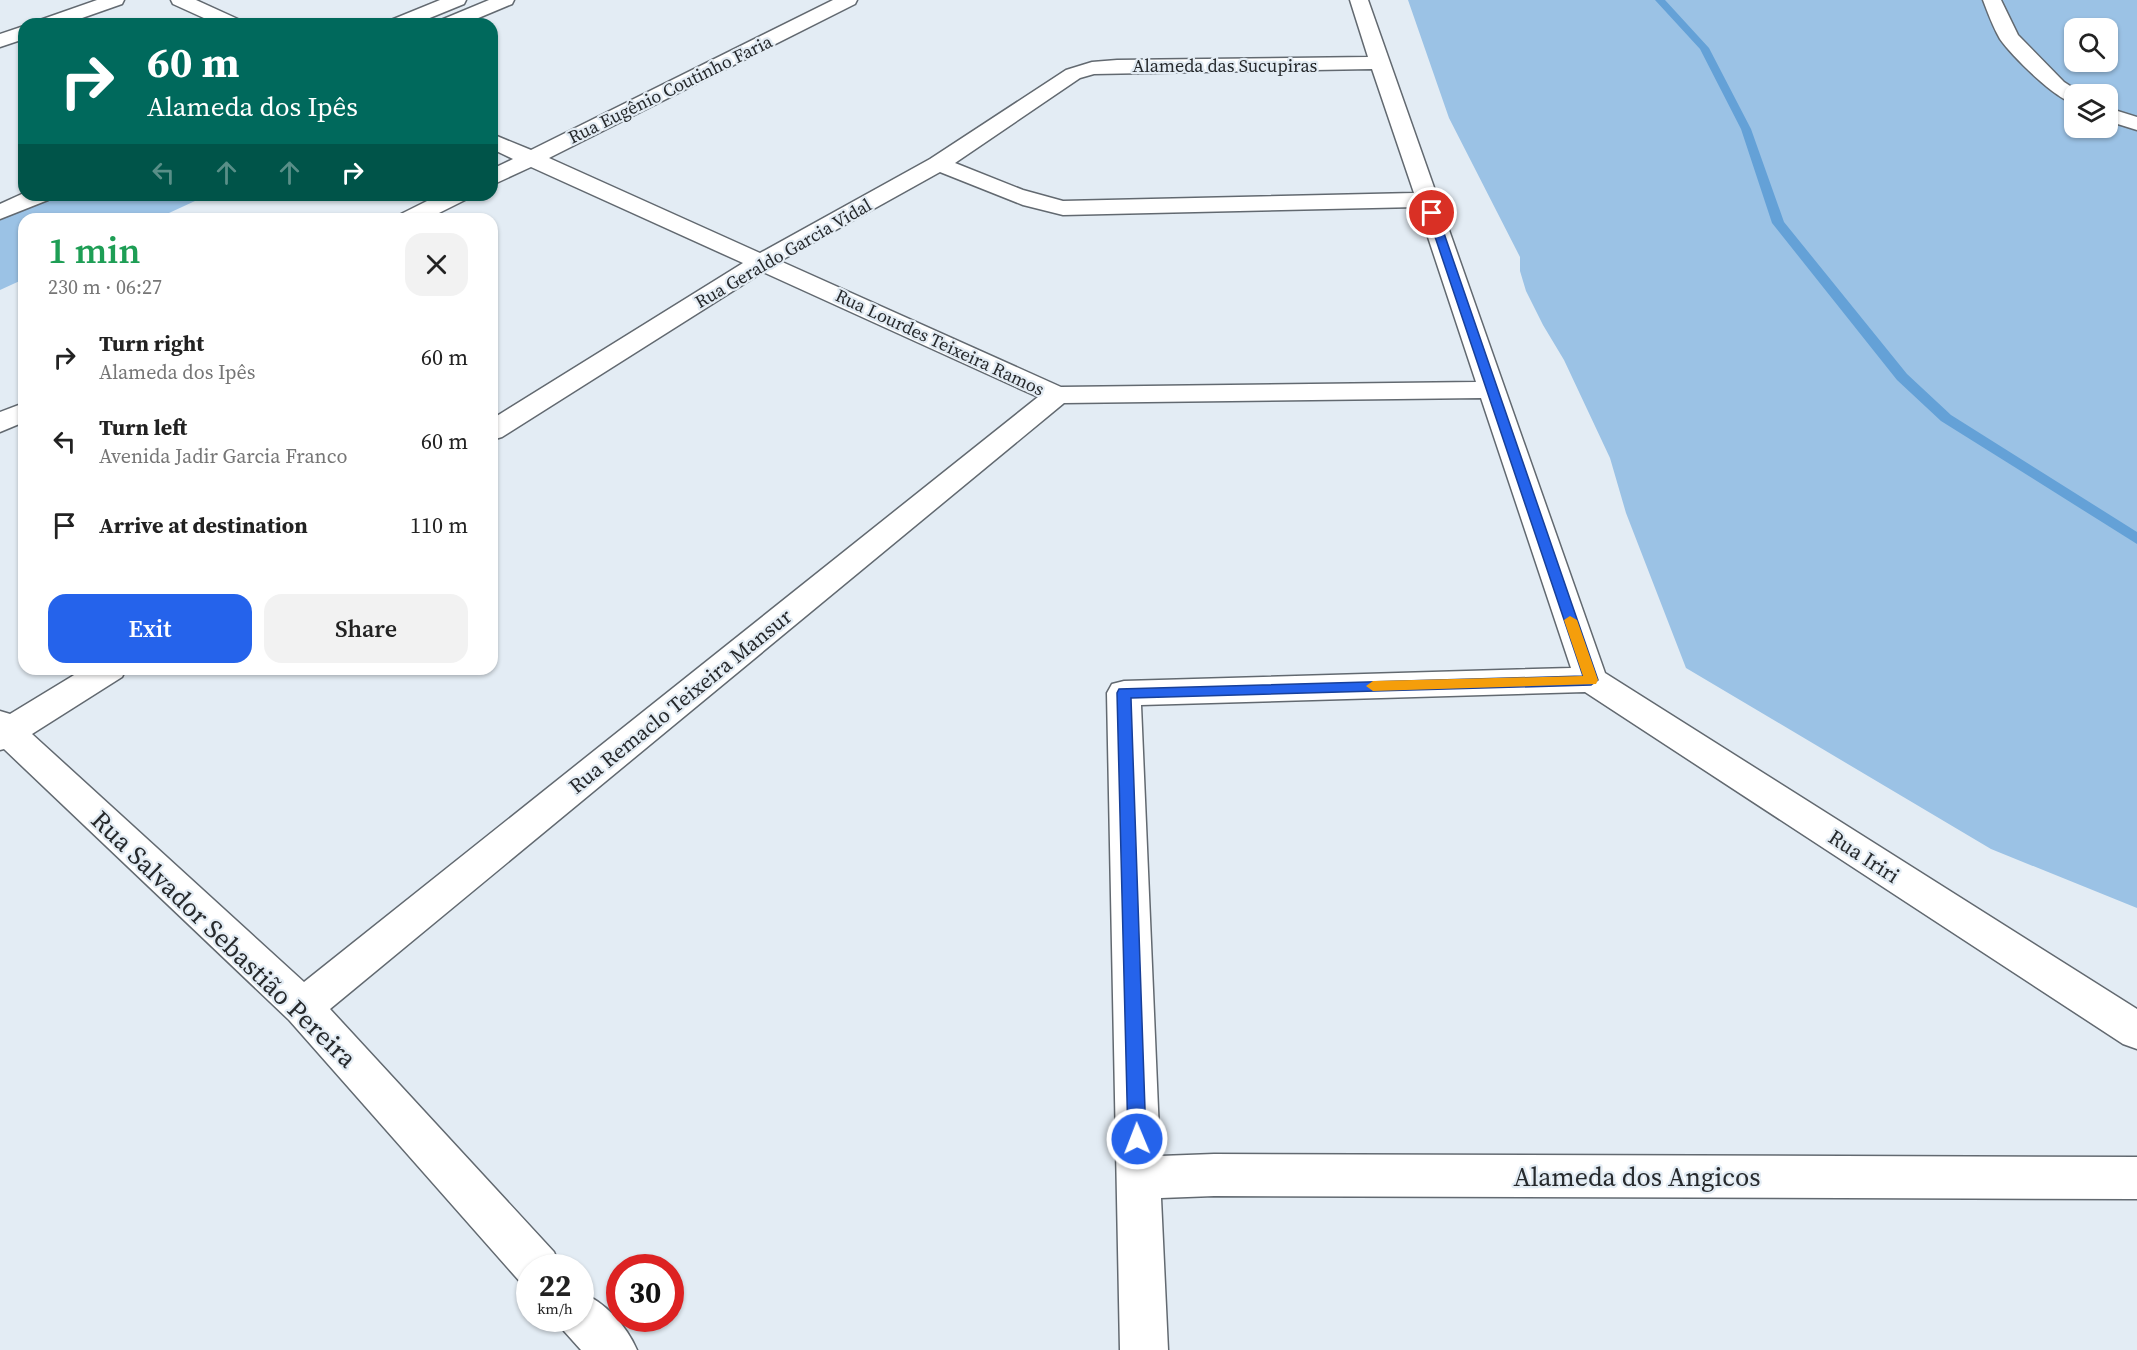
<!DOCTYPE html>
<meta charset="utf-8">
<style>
body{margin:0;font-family:"Source Serif 4",serif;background:#f2f2f2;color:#222;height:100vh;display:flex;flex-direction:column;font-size:22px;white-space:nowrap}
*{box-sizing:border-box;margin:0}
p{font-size:20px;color:#767676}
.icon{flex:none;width:33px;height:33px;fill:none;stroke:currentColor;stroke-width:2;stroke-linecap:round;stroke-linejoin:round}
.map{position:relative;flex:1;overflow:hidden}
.panel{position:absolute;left:18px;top:213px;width:480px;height:462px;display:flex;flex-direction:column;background:#fff;border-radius:18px;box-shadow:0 2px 4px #0004}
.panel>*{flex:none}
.hud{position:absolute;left:18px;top:18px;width:480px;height:183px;border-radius:18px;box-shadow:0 2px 4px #0004;background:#00695c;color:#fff;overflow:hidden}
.fabs{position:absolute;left:2064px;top:18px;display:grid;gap:12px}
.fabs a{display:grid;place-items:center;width:54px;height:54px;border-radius:12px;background:#fff;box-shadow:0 2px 4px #0004;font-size:30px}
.speed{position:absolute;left:516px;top:1254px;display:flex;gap:12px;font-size:30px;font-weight:700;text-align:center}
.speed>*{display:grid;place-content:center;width:78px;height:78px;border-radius:50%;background:#fff;box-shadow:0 2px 4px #0004;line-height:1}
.speed small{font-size:15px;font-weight:400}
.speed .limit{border:9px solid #d22;background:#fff;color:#111}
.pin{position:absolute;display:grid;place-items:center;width:51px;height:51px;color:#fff;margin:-26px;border:3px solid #fff;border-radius:50%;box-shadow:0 2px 6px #0007}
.me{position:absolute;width:66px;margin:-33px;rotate:359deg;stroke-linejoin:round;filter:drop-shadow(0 0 4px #0008)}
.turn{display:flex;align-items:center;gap:21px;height:126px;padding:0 30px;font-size:27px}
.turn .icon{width:78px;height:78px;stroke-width:2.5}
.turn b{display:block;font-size:42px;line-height:51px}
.lanes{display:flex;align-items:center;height:57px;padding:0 30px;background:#0003;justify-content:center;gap:30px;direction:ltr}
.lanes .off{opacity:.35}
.round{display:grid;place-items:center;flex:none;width:63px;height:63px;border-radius:18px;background:#f2f2f2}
.overview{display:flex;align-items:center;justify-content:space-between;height:102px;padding:0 30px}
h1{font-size:36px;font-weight:600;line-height:45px;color:#1e9e55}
.primary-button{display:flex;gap:12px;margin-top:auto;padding:12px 30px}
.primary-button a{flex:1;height:69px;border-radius:18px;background:#2563eb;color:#fff;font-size:24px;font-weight:600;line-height:69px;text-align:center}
.primary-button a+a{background:#f2f2f2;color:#222}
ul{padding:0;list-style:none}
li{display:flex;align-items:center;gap:18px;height:84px;padding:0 30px}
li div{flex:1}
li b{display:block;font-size:22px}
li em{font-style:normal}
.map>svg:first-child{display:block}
.green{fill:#9bc2e5;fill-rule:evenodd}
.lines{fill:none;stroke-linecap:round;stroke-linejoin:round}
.stream{fill:#64a1d7;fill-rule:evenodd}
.street-casing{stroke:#626970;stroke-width:3}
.secondary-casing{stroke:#626970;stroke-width:3}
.street{fill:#fff;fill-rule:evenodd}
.secondary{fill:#fff;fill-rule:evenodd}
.route{fill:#2563eb;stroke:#184099;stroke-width:1.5}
.slow{fill:#f59e0b}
.labels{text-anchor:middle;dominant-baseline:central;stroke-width:4.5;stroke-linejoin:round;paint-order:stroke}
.far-street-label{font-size:18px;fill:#26292c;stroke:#e3ecf4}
.street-label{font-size:21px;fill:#26292c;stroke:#e3ecf4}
.near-street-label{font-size:26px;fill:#26292c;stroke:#e3ecf4}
</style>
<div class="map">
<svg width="2137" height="1350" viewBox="0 0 2137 1350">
<rect width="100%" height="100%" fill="#e3ecf4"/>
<!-- green -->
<g class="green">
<path d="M1408 0H2137V908L1991 849 1686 668 1626 513 1610 458 1564 360 1543 325 1526 291 1520 271V257L1449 118ZM2074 28H2108V62H2074ZM2074 94H2108V128H2074Z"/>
<path d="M40 195H208L156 219H24V279L0 290V212Z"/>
</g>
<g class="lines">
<!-- stream -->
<path class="stream" d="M1655 0H1665L1709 48 1751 129 1784 222 1907 374 1951 415 2137 532V544L1941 421 1897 380 1772 223 1741 129 1700 49Z"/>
<defs>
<g id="street">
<path d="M97 0H124L122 4 65 24H37L40 20Z"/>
<path d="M171 0H196L240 20 243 24H217L173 4Z"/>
<path d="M833 0H857L855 4 549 158 760 253 930 159 1066 70 1092 62 1117 60 1368 57 1350 0H1368L1605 673 2137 1009V1049L2123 1044 1585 692 1141 705 1160 1156 1214 1154 2137 1157V1199L1214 1196 1161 1198 1168 1350H1120L1107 693 1112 684 1124 681 1571 668 1481 398 1064 403 330 1009 554 1252 561 1268H530V1287L522 1284 289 1020 4 749 0 750V711L10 714 84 669H126L122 677 32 734 304 982 1038 397 763 272 502 437 492 440V419L743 263 531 167 492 185V169L513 159 492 149V134L531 150ZM1372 69 1414 193 1063 201 1023 190 955 163 1080 78 1094 74ZM940 172 1023 205 1063 215 1418 207 1476 382 1061 387 780 261Z"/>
<path d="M1983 0H2001L2018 35 2064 82 2081 93 2083 94H2074V103C2055 99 2012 56 2000 39 1993 27 1988 13 1983 0Z"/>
<path d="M24 26V39L0 47V34Z"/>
<path d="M2108 108 2137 117V130L2108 121Z"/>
<path d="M439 195H468L465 200 427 219H397L401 214Z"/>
<path d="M24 403V422L0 432V412Z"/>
<path d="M580 1292C605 1302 626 1325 637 1350H581L564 1331 558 1318H580Z"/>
</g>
<g id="secondary">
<path d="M440 0H466L464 4 415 24H388L391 20Z"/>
<path d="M489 0H514L512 4 464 24H438L441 20Z"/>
<path d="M24 193 51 195 48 200 0 219V204Z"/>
</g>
</defs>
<!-- street casing -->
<use href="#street" class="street-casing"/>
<!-- secondary casing -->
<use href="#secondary" class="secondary-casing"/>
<!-- street -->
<use href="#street" class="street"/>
<!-- secondary -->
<use href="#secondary" class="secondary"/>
</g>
<!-- route -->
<path class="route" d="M1428 211 1437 213 1598 680 1591 685 1131 698 1146 1139 1143 1145 1137 1148 1131 1145 1128 1139 1117 693 1119 689 1583 676 1427 213Z"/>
<!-- slow -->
<path class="slow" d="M1570 616 1577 620 1598 680 1596 684 1373 691 1366 686 1373 681 1583 676 1564 620Z"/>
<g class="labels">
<!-- far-street labels -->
<g class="far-street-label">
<text x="1225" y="65">Alameda das Sucupiras</text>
<text transform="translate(670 89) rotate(-26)">Rua Eugênio Coutinho Faria</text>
<text transform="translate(783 253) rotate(-30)">Rua Geraldo Garcia Vidal</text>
<text transform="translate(940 342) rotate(25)">Rua Lourdes Teixeira Ramos</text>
</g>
<!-- street labels -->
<g class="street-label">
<text transform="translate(680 701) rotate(-39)">Rua Remaclo Teixeira Mansur</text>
<text transform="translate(1864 856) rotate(33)">Rua Iriri</text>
</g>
<!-- near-street labels -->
<g class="near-street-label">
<text transform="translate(224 939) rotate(44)">Rua Salvador Sebastião Pereira</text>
<text x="1637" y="1177">Alameda dos Angicos</text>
</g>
</g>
</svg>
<div class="fabs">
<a><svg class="icon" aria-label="search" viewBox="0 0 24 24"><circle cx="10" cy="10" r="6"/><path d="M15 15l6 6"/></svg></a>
<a><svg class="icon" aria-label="layers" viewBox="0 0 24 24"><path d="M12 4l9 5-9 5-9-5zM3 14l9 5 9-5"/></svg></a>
</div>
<div class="speed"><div>22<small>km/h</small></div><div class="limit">30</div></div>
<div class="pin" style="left:1432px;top:213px;background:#d93025"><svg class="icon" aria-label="arrive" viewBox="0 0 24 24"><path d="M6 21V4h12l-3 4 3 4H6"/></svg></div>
<svg class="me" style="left:1137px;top:1139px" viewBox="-20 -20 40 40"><circle r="17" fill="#2563eb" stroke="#fff" stroke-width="3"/><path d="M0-11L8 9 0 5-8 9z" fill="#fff"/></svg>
<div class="hud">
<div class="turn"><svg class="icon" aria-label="right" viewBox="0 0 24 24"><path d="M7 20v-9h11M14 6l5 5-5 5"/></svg><div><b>60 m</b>Alameda dos Ipês</div></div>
<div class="lanes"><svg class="icon off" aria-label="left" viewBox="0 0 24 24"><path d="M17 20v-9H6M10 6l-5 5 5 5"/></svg><svg class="icon off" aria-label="ahead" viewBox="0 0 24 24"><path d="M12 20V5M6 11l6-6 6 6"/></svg><svg class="icon off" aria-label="ahead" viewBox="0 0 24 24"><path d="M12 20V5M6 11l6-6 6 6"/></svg><svg class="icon" aria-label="right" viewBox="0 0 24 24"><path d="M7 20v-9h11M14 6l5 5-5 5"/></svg></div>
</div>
<section class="panel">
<div class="overview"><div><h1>1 min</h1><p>230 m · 06:27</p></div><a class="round"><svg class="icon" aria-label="close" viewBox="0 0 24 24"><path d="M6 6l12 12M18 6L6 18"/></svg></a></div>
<ul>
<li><svg class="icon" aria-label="right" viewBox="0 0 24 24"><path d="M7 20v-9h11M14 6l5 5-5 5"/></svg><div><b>Turn right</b><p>Alameda dos Ipês</p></div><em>60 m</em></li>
<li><svg class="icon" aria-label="left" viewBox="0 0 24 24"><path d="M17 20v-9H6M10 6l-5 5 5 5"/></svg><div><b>Turn left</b><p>Avenida Jadir Garcia Franco</p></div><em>60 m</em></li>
<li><svg class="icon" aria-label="arrive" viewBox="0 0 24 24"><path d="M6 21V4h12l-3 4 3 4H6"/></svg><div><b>Arrive at destination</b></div><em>110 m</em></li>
</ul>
<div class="primary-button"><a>Exit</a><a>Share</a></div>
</section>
</div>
